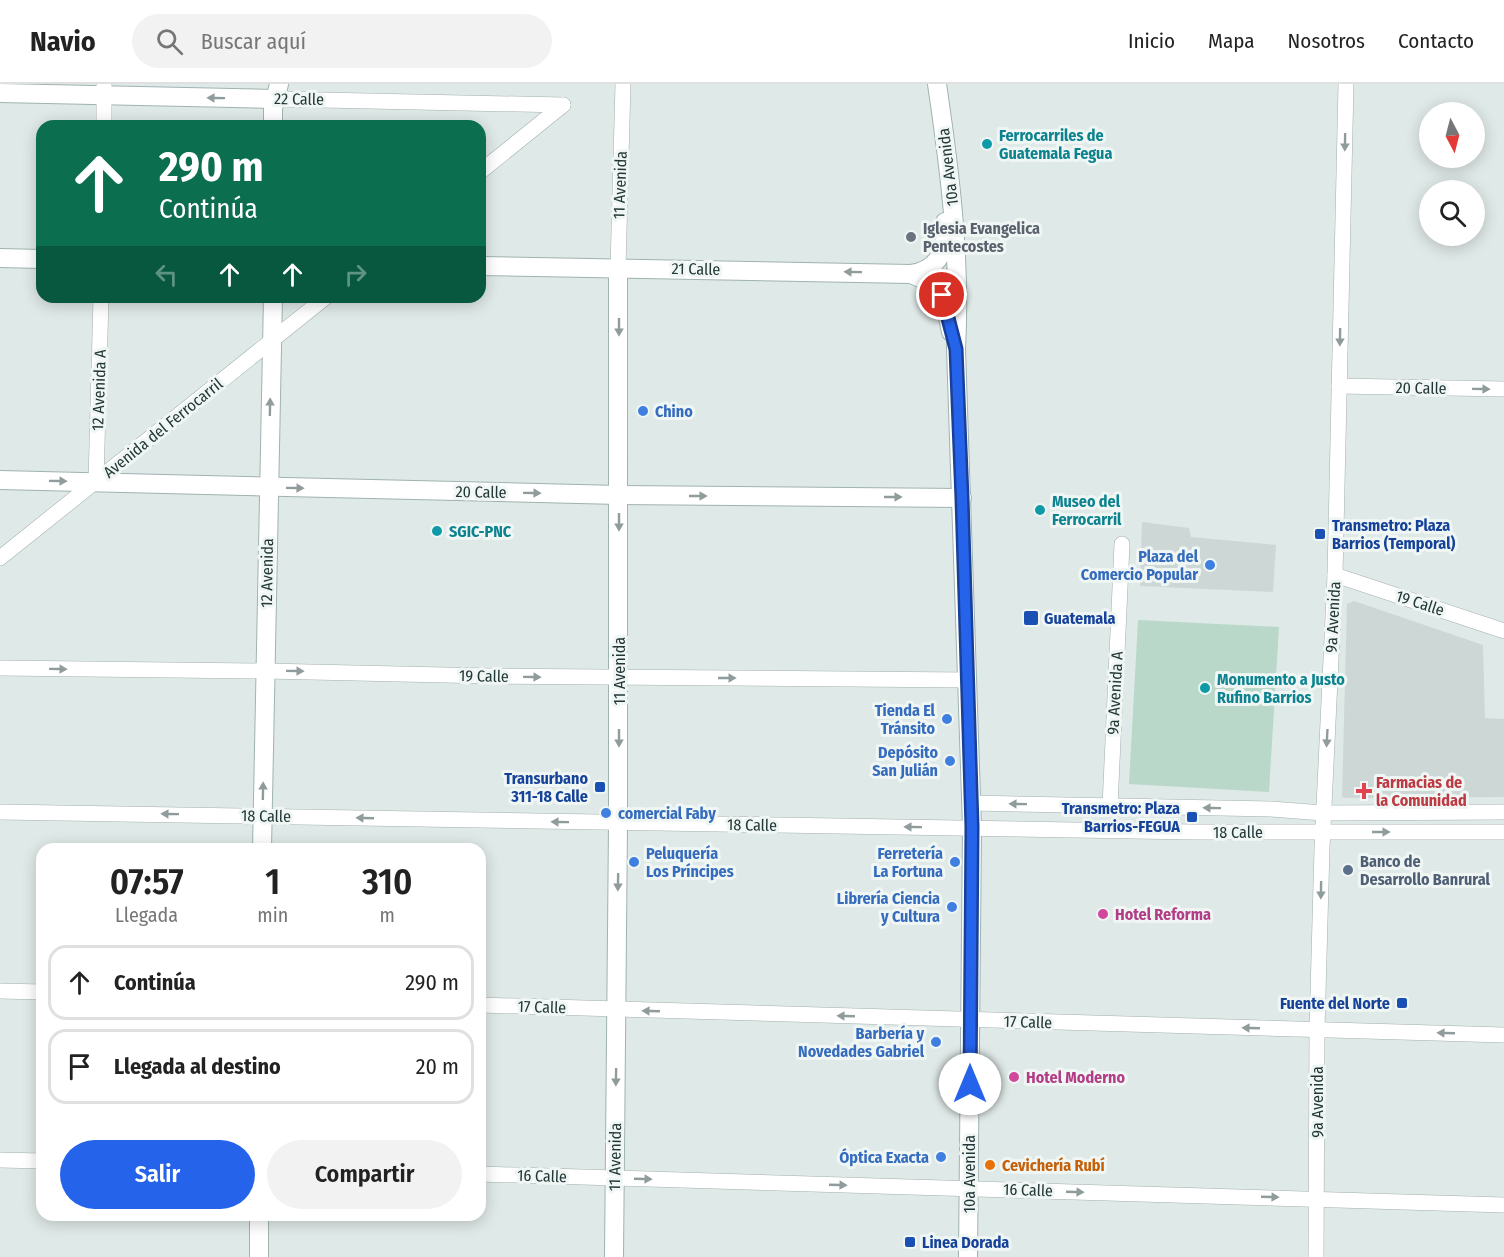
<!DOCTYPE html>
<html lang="es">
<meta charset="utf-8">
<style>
body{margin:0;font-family:"Fira Sans Condensed",sans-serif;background:#f2f2f2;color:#222;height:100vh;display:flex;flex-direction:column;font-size:22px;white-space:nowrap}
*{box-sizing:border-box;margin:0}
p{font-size:20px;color:#767676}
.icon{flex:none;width:33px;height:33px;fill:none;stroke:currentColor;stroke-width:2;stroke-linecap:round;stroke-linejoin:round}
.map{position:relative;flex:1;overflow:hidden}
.sheet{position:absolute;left:36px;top:759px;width:450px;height:378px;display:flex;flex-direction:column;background:#fff;border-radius:18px;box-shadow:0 3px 15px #0003}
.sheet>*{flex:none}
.top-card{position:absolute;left:36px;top:36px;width:450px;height:183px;border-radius:18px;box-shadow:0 3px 15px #0003;background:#0b6e4f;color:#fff;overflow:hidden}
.needle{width:39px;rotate:173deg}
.buttons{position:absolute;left:1419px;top:18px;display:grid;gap:12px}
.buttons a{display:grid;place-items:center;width:66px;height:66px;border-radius:50%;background:#fff;box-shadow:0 3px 15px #0003;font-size:30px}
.pin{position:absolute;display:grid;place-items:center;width:51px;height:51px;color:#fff;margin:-26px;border:3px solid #fff;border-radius:50%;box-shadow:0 2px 6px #0007}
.me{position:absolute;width:66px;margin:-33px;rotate:0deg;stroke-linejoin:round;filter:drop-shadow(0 0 4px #0008)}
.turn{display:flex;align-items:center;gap:21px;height:126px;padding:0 24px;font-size:27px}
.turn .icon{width:78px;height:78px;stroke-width:2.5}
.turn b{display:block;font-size:42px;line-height:51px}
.lanes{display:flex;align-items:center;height:57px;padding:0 24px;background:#0003;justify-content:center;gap:30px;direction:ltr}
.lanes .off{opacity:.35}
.eta{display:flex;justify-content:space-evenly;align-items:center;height:102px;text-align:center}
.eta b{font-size:36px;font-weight:600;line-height:42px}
.button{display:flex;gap:12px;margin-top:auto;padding:12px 24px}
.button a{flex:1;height:69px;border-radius:36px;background:#2563eb;color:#fff;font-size:24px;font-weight:600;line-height:69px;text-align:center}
.button a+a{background:#f2f2f2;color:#222}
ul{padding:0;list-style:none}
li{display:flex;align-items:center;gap:18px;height:75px;margin:0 12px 9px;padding:0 12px;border:3px solid #e0e0e0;border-radius:18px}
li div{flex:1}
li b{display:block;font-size:22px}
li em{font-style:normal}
header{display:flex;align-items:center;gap:36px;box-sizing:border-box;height:84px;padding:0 30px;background:#fff;border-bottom:2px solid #e0e0e0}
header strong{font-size:28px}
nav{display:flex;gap:33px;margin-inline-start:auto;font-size:21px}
.search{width:420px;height:54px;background:#f2f2f2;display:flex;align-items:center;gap:15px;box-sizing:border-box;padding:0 21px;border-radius:33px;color:#767676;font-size:22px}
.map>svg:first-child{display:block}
.built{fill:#cdd8d6}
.green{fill:#bad8ca}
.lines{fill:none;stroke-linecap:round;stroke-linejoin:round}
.street-casing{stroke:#a3b0af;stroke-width:16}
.secondary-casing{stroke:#9fb3b1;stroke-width:20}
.street{stroke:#fff;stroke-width:15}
.secondary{stroke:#fff;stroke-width:18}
.oneway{fill:#909b9b}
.route-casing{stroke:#184099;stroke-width:15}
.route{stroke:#2563eb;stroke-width:10}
.culture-dot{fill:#0f9aa8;stroke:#eff6f4;stroke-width:2}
.worship-dot{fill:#6b7280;stroke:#eff6f4;stroke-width:2}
.shop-dot{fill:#3f7fe0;stroke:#eff6f4;stroke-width:2}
.transit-dot{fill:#1a4fb4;stroke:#eff6f4;stroke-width:2}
.health-dot{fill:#e0444e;stroke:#eff6f4;stroke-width:2}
.service-dot{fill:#5c6f8a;stroke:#eff6f4;stroke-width:2}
.hotel-dot{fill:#d1479c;stroke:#eff6f4;stroke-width:2}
.food-dot{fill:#e8710a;stroke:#eff6f4;stroke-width:2}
.labels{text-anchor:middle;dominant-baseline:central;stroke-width:6;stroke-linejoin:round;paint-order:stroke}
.street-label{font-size:16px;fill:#223737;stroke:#eff6f4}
.culture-label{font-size:16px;font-weight:bold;fill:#0d838f;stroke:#eff6f4;text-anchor:start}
.worship-label{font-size:16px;font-weight:bold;fill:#5b616d;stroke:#eff6f4;text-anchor:start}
.shop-label{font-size:16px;font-weight:bold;fill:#366cbe;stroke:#eff6f4;text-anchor:end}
.transit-label{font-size:16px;font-weight:bold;fill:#164399;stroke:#eff6f4;text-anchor:start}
.health-label{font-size:16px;font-weight:bold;fill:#be3a42;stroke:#eff6f4;text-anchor:start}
.service-label{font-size:16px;font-weight:bold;fill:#4e5e75;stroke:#eff6f4;text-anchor:start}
.hotel-label{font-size:16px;font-weight:bold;fill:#b23c85;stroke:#eff6f4;text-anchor:start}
.food-label{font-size:16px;font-weight:bold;fill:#c56008;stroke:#eff6f4;text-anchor:start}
</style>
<header>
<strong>Navio</strong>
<div class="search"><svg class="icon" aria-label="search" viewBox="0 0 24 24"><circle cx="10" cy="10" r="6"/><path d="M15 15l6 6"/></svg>Buscar aquí</div>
<nav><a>Inicio</a><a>Mapa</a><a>Nosotros</a><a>Contacto</a></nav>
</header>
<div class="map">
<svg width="1504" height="1173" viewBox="0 0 1504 1173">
<rect width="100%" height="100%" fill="#dfe9e7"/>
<!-- built -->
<g class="built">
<path d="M1142 438 1189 444 1191 453 1276 461 1273 508 1140 502Z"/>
<path d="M1354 517 1483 561 1485 634 1504 635V713L1346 714 1342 713 1347 520Z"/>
</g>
<!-- green -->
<path class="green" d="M1138 536 1279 543 1269 708 1129 700Z"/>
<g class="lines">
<defs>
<g id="street">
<path d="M104 0V42"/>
<path d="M274 15 563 21"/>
<path d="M480 88 563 21"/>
<path d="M618 184 623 0"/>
<path d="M1339 302 1504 305"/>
<path d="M96 398 101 213"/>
<path d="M0 474 326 213"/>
<path d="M1335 491 1504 547"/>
<path d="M0 584 266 587 489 592 967 596"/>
<path d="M971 719 1271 725 1323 729 1504 728"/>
<path d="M1110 722 1122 460"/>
<path d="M0 728 1193 748H1504"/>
<path d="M0 907 42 908"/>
<path d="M480 921 1504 951"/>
<path d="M0 1076 42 1077"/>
<path d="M480 1090 1504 1121"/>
<path d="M1316 1173 1317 946 1322 764 1335 491 1346 0"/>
</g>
<g id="secondary">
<path d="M937 0C950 88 961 176 956 265L972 743 968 1173"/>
<path d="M0 9 274 15"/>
<path d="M273 42V25L279 0"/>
<path d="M0 174 42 175"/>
<path d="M480 182 911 190C939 186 948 164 945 138"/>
<path d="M911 190C945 203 944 215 951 248"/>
<path d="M0 396 619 411 962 414"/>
<path d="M262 765 273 213"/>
<path d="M259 1173V1131"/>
<path d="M614 1173 618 740V184"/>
</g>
</defs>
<!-- street casing -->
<use href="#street" class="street-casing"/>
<!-- secondary casing -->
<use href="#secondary" class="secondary-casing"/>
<!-- street -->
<use href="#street" class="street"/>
<!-- secondary -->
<use href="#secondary" class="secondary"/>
</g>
<!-- one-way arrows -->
<defs><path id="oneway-solid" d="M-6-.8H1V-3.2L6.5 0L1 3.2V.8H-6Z" transform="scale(1.5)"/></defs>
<g class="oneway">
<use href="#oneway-solid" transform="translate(216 14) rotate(-179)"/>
<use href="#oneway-solid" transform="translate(1345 58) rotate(91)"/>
<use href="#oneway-solid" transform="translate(853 188) rotate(-179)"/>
<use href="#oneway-solid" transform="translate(619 243) rotate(90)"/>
<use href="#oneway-solid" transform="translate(1340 253) rotate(91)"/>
<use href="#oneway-solid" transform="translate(1481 305) rotate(1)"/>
<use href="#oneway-solid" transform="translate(270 323) rotate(-89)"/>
<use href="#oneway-solid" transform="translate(58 397) rotate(1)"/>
<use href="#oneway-solid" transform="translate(295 404) rotate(1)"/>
<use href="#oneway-solid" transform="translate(532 409) rotate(1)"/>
<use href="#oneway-solid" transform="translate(698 412)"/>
<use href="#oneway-solid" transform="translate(893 413)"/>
<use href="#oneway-solid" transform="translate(619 438) rotate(90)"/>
<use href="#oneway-solid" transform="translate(58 585) rotate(1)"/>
<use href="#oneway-solid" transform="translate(295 587) rotate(1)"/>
<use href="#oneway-solid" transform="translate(532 593) rotate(1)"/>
<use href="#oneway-solid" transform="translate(727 594)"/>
<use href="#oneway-solid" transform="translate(619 654) rotate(90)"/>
<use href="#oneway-solid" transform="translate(1327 654) rotate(93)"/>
<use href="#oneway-solid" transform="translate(263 707) rotate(-89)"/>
<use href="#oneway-solid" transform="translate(1018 720) rotate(-179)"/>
<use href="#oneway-solid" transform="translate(1212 724) rotate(-179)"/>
<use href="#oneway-solid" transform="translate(170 730) rotate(-179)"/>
<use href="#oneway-solid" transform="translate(365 734) rotate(-178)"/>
<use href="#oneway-solid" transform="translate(560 738) rotate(-179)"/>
<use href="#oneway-solid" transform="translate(913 743) rotate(-179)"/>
<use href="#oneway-solid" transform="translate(1381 748)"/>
<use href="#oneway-solid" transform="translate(618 798) rotate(91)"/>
<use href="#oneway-solid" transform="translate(1321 806) rotate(91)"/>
<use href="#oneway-solid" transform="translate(651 927) rotate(-178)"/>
<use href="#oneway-solid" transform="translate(846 932) rotate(-178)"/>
<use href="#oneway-solid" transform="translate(1251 944) rotate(-178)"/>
<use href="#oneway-solid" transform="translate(1446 949) rotate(-178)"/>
<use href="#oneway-solid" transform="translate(616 993) rotate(91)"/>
<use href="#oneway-solid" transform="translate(643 1095) rotate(2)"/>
<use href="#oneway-solid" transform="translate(838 1101) rotate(2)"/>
<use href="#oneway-solid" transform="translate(1075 1108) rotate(2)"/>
<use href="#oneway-solid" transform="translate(1270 1113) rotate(2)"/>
</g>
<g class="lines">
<defs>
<path id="route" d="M942 211 956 265 962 414 972 743 970 1000"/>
</defs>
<!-- route casing -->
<use href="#route" class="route-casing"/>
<!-- route -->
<use href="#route" class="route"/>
</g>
<!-- markers -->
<g class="culture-dot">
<circle cx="987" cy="60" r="6"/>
<circle cx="1040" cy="426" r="6"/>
<circle cx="437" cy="447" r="6"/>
<circle cx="1205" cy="604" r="6"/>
</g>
<circle class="worship-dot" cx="911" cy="153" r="6"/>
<g class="shop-dot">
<circle cx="643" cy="327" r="6"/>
<circle cx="1210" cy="481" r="6"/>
<circle cx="947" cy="635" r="6"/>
<circle cx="950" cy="677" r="6"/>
<circle cx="606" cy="729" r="6"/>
<circle cx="634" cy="778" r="6"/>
<circle cx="955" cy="778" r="6"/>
<circle cx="952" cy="823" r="6"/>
<circle cx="936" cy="958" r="6"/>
<circle cx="941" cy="1073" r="6"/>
</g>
<g class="transit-dot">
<rect x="1314" y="444" width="12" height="12" rx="3"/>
<rect x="1023" y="526" width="16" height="16" rx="3"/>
<rect x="594" y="697" width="12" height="12" rx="3"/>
<rect x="1186" y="727" width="12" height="12" rx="3"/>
<rect x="1396" y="913" width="12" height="12" rx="3"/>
<rect x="904" y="1152" width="12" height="12" rx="3"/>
</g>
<path class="health-dot" d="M1361 698h6v6h6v6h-6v6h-6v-6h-6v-6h6z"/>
<circle class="service-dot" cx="1348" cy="786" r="6"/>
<g class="hotel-dot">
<circle cx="1103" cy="830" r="6"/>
<circle cx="1014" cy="993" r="6"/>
</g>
<circle class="food-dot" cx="990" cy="1081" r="6"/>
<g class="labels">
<!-- street labels -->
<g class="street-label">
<text transform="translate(299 15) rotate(1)">22 Calle</text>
<text transform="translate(948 83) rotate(-97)">10a Avenida</text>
<text transform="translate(620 101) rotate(-88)">11 Avenida</text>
<text transform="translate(696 185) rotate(1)">21 Calle</text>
<text transform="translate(1421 304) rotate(1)">20 Calle</text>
<text transform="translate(99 306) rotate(-88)">12 Avenida A</text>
<text transform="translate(163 344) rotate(-39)">Avenida del Ferrocarril</text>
<text transform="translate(481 408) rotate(1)">20 Calle</text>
<text transform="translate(267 489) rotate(-89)">12 Avenida</text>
<text transform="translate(1420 519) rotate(18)">19 Calle</text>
<text transform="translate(1333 533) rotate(-87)">9a Avenida</text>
<text transform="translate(619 587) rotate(-90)">11 Avenida</text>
<text transform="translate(484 592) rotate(1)">19 Calle</text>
<text transform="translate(1115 609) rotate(-87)">9a Avenida A</text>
<text transform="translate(266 732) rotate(1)">18 Calle</text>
<text transform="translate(752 741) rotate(1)">18 Calle</text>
<text x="1238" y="748">18 Calle</text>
<text transform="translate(542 923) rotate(2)">17 Calle</text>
<text transform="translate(1028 938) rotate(2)">17 Calle</text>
<text transform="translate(1317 1018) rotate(-90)">9a Avenida</text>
<text transform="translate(615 1073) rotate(-89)">11 Avenida</text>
<text transform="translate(969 1090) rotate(-90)">10a Avenida</text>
<text transform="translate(542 1092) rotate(2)">16 Calle</text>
<text transform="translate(1028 1106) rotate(2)">16 Calle</text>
</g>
<!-- culture labels -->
<g class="culture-label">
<text x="999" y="51">Ferrocarriles de<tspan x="999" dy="18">Guatemala Fegua</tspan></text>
<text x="1052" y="417">Museo del<tspan x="1052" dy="18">Ferrocarril</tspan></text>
<text x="449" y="447">SGIC-PNC</text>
<text x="1217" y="595">Monumento a Justo<tspan x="1217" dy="18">Rufino Barrios</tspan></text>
</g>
<!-- worship labels -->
<g class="worship-label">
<text x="923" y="144">Iglesia Evangelica<tspan x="923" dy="18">Pentecostes</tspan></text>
</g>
<!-- shop labels -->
<g class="shop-label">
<text x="655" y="327" text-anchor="start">Chino</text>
<text x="1198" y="472">Plaza del<tspan x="1198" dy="18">Comercio Popular</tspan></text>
<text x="935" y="626">Tienda El<tspan x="935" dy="18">Tránsito</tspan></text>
<text x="938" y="668">Depósito<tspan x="938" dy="18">San Julián</tspan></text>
<text x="618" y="729" text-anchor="start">comercial Faby</text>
<text x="646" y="769" text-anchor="start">Peluquería<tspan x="646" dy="18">Los Príncipes</tspan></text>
<text x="943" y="769">Ferretería<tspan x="943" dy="18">La Fortuna</tspan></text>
<text x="940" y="814">Librería Ciencia<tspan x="940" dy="18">y Cultura</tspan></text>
<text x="924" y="949">Barbería y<tspan x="924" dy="18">Novedades Gabriel</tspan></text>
<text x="929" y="1073">Óptica Exacta</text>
</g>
<!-- transit labels -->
<g class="transit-label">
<text x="1332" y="441">Transmetro: Plaza<tspan x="1332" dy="18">Barrios (Temporal)</tspan></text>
<text x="1044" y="534">Guatemala</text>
<text x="588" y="694" text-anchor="end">Transurbano<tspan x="588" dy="18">311-18 Calle</tspan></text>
<text x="1180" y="724" text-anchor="end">Transmetro: Plaza<tspan x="1180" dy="18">Barrios-FEGUA</tspan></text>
<text x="1390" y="919" text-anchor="end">Fuente del Norte</text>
<text x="922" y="1158">Linea Dorada</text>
</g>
<!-- health labels -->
<g class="health-label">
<text x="1376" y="698">Farmacias de<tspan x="1376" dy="18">la Comunidad</tspan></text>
</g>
<!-- service labels -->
<g class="service-label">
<text x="1360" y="777">Banco de<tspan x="1360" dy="18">Desarrollo Banrural</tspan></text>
</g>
<!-- hotel labels -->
<g class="hotel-label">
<text x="1115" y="830">Hotel Reforma</text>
<text x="1026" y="993">Hotel Moderno</text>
</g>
<!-- food labels -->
<g class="food-label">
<text x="1002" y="1081">Cevichería Rubí</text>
</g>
</g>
</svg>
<div class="buttons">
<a><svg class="needle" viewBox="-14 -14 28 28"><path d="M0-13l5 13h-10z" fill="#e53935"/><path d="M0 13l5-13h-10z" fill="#767676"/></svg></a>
<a><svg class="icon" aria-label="search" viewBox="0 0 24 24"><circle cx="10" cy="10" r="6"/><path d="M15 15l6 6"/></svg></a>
</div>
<div class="pin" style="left:942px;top:211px;background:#d93025"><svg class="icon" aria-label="arrive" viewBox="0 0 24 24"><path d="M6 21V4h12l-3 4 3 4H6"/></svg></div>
<svg class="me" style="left:970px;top:1000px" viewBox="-20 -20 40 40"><circle r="19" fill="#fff"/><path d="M0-13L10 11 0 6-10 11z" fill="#2563eb"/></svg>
<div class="top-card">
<div class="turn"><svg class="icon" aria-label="ahead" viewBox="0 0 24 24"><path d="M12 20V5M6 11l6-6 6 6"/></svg><div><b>290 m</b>Continúa</div></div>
<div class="lanes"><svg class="icon off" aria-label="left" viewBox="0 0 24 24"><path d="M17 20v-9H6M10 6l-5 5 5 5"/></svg><svg class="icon" aria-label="ahead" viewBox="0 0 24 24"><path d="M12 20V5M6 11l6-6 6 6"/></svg><svg class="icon" aria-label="ahead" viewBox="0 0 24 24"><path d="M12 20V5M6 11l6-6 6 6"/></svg><svg class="icon off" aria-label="right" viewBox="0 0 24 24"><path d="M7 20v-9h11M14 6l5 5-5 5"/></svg></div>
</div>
<section class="sheet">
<div class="eta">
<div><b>07:57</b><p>Llegada</p></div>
<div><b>1</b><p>min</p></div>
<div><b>310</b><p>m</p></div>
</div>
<ul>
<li><svg class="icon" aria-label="ahead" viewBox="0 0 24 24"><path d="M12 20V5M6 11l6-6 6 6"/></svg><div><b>Continúa</b></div><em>290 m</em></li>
<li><svg class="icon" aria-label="arrive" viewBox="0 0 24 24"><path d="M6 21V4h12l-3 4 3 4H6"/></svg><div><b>Llegada al destino</b></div><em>20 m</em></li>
</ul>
<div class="button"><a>Salir</a><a>Compartir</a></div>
</section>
</div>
